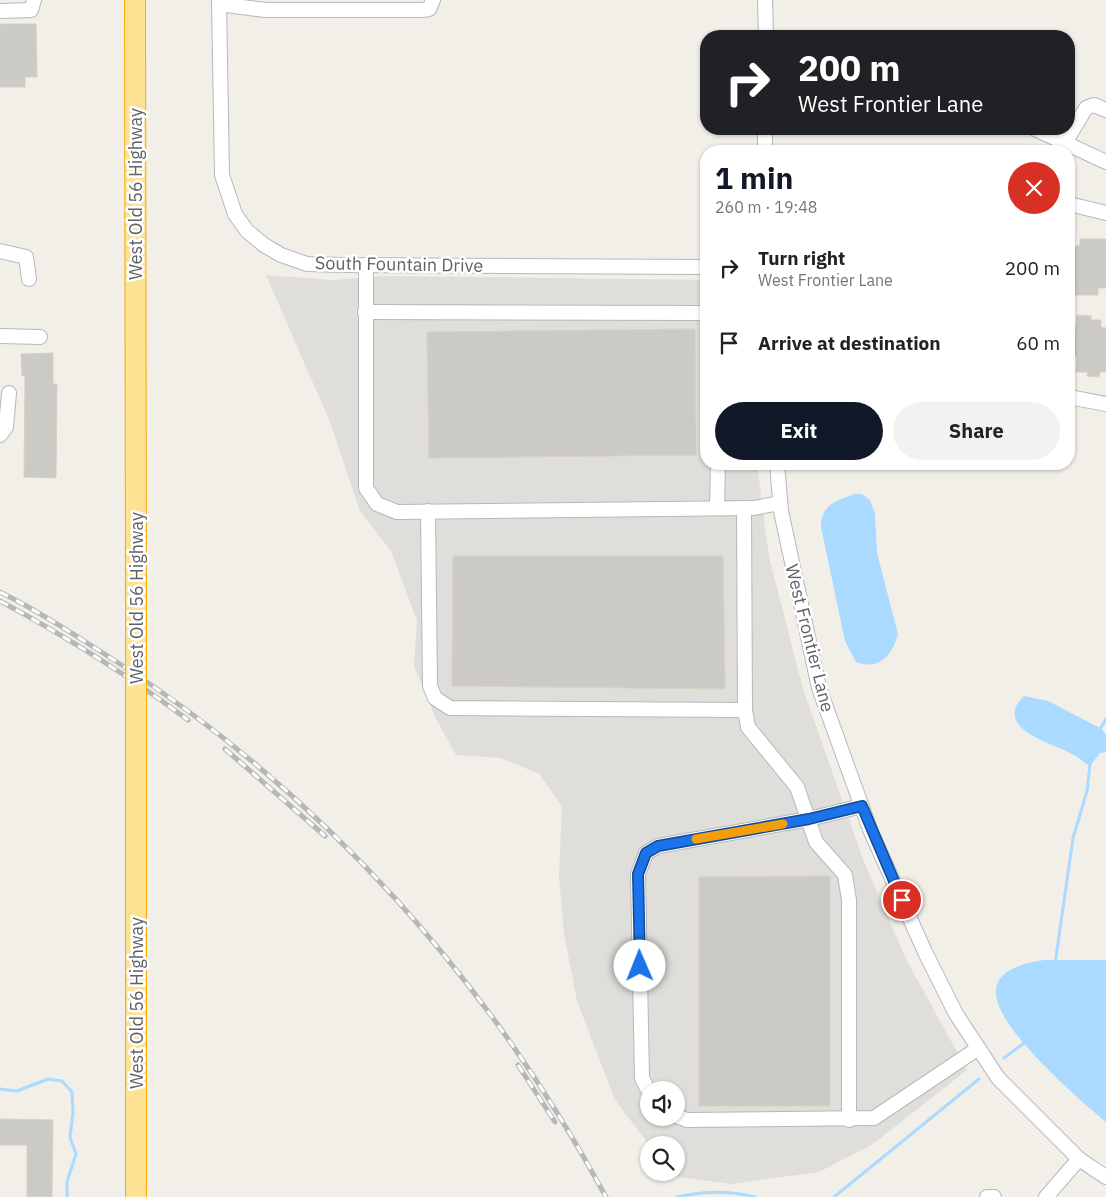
<!DOCTYPE html>
<meta charset="utf-8">
<style>
body{margin:0;font-family:"IBM Plex Sans",sans-serif;background:#f2f2f2;color:#222;height:100vh;display:flex;flex-direction:column;font-size:19px;white-space:nowrap}
*{box-sizing:border-box;margin:0}
p{font-size:16px;color:#767676}
.icon{flex:none;width:28px;height:28px;fill:none;stroke:currentColor;stroke-width:2;stroke-linecap:round;stroke-linejoin:round}
.map{position:relative;flex:1;overflow:hidden}
.sheet{position:absolute;left:700px;top:145px;width:375px;height:325px;display:flex;flex-direction:column;background:#fff;border-radius:20px;box-shadow:0 1px 4px #0004}
.sheet>*{flex:none}
.banner{position:absolute;left:700px;top:30px;width:375px;height:105px;border-radius:20px;box-shadow:0 1px 4px #0004;background:#202124;color:#fff;overflow:hidden}
.controls{position:absolute;left:640px;top:1081px;display:grid;gap:10px}
.controls a{display:grid;place-items:center;width:45px;height:45px;border-radius:50%;background:#fff;box-shadow:0 1px 4px #0004;font-size:25px}
.pin{position:absolute;display:grid;place-items:center;width:42px;height:42px;color:#fff;margin:-21px;border:2px solid #fff;border-radius:50%;box-shadow:0 1px 5px #0007}
.me{position:absolute;width:55px;margin:-28px;rotate:359deg;stroke-linejoin:round;filter:drop-shadow(0 0 4px #0008)}
.turn{display:flex;align-items:center;gap:18px;height:105px;padding:0 15px;font-size:22px}
.turn .icon{width:65px;height:65px;stroke-width:2.5}
.turn b{display:block;font-size:35px;line-height:42px}
.round{display:grid;place-items:center;flex:none;width:52px;height:52px;border-radius:26px;background:#f2f2f2}
.overview{display:flex;align-items:center;justify-content:space-between;height:85px;padding:0 15px}
h1{font-size:30px;font-weight:800;line-height:38px;color:#111827}
.primary-button{display:flex;gap:10px;margin-top:auto;padding:10px 15px}
.primary-button a{flex:1;height:58px;border-radius:30px;background:#111827;color:#fff;font-size:20px;font-weight:800;line-height:58px;text-align:center}
.primary-button a+a{background:#f2f2f2;color:#222}
ul{padding:0;list-style:none}
li{display:flex;align-items:center;gap:15px;height:75px;padding:0 15px}
li div{flex:1}
li b{display:block;font-size:19px}
li em{font-style:normal}
.map>svg:first-child{display:block}
.industrial{fill:#e0deda;fill-rule:evenodd}
.water{fill:#aadaff}
.lines{fill:none;stroke-linecap:round;stroke-linejoin:round}
.stream{stroke:#aadaff;stroke-width:3}
.building{fill:#cccac5;stroke:#d6d1c6}
.minor-casing{stroke:#b5b8bc;stroke-width:16}
.highway-casing{stroke:#f9ab00;stroke-width:22}
.minor{stroke:#fff;stroke-width:14}
.highway{stroke:#fde293;stroke-width:20}
.rail-casing{stroke:#b6b7b8;stroke-width:5}
.rail{stroke:#fff;stroke-width:3;stroke-dasharray:9;stroke-linecap:butt}
.highway-bridge-casing{stroke:#f9ab00;stroke-width:22;stroke-linecap:butt}
.highway-bridge{stroke:#fde293;stroke-width:20}
.route-casing{stroke:#114b97;stroke-width:12}
.route{stroke:#1a73e8;stroke-width:9}
.slow{stroke:#f59e0b;stroke-width:9}
.labels{text-anchor:middle;dominant-baseline:central;stroke-width:5;stroke-linejoin:round;paint-order:stroke}
.street-label{font-size:18px;fill:#5f6368;stroke:#fff}
</style>
<div class="map">
<svg width="1106" height="1197" viewBox="0 0 1106 1197">
<rect width="100%" height="100%" fill="#f1efe8"/>
<!-- industrial -->
<path class="industrial" d="M266 275 332 280 387 276 706 280V464H757L769 557 803 689 864 862 907 961 967 1070 873 1144 819 1172 731 1184 673 1176 670 1173 676 1172V1145H649L615 1100 577 1001 564 934 559 876 562 806 539 774 501 758 456 755 436 719 414 666 417 621 391 551 360 511 330 422ZM649 1090H676V1118H649Z"/>
<!-- water -->
<g class="water">
<path d="M854 494H862L870 500 875 514 877 553 898 634C892 655 880 671 856 662L845 641 821 527C821 505 835 501 854 494Z"/>
<path d="M1024 696 1048 701 1100 728 1106 734V752L1100 753 1090 766C1083 762 1077 756 1070 753 1050 742 992 728 1024 696Z"/>
<path d="M1046 960H1106V1122C1077 1098 1006 1036 997 1000 989 971 1025 962 1046 960Z"/>
</g>
<g class="lines">
<!-- stream -->
<g class="stream">
<path d="M1099 731 1106 719"/>
<path d="M1055 964 1073 838 1087 791 1090 764"/>
<path d="M1004 1058 1027 1041"/>
<path d="M0 1089 17 1091 48 1079 62 1081 72 1092 73 1113 70 1137 76 1154 67 1182V1197"/>
<path d="M677 1197C703 1191 728 1190 755 1197"/>
<path d="M834 1197 979 1079"/>
</g>
</g>
<!-- building -->
<g class="building">
<path d="M0 24H36L37 77H25V87H0Z"/>
<path d="M1080 239H1106V288H1098V295H1075V282H1070L1071 246H1080Z"/>
<path d="M1077 315 1091 316V320H1101V327L1106 328V372H1100L1099 377 1087 376 1088 372H1076L1077 357 1069 356 1070 335H1075Z"/>
<path d="M695 329 696 455 429 458 427 332Z"/>
<path d="M53 353V384H57L56 478 24 477 25 376H22L21 354Z"/>
<path d="M453 556H723L725 689 452 686Z"/>
<path d="M830 876V1106H699V877Z"/>
<path d="M0 1119 53 1120 52 1197H27V1145H0Z"/>
</g>
<g class="lines">
<defs>
<g id="minor">
<path d="M219 0 222 175 235 214 247 231 264 245 281 255 307 264 343 265 706 267"/>
<path d="M765 0 766 36"/>
<path d="M219 4 265 10H423L429 9 433 0"/>
<path d="M0 11 31 10 34 0"/>
<path d="M1035 129 1106 162"/>
<path d="M1065 143 1086 108 1094 105 1106 110"/>
<path d="M765 151V129"/>
<path d="M1069 204 1106 213"/>
<path d="M0 251 26 257 29 279"/>
<path d="M366 265V488L377 504 397 512 754 508 780 503"/>
<path d="M365 312 700 313 706 315"/>
<path d="M0 336 40 337"/>
<path d="M1069 397 1106 404"/>
<path d="M0 435 6 427 9 393"/>
<path d="M777 464 781 511 819 688 871 832 925 952 956 1014 998 1078 1079 1159 1106 1177"/>
<path d="M717 508 718 464"/>
<path d="M744 508 745 710 748 727 797 787 816 842 845 875 849 900V1120"/>
<path d="M428 511 430 686 435 698 450 708 745 710"/>
<path d="M649 1092 642 1078 638 874 646 853 658 846 809 819 862 806"/>
<path d="M676 1116 687 1120 874 1118 977 1049"/>
<path d="M987 1197H994"/>
<path d="M1046 1197 1079 1159"/>
</g>
<g id="highway">
<path d="M135 0 136 605"/>
<path d="M136 1197V737"/>
</g>
</defs>
<!-- minor casing -->
<use href="#minor" class="minor-casing"/>
<!-- highway casing -->
<use href="#highway" class="highway-casing"/>
<!-- minor -->
<use href="#minor" class="minor"/>
<!-- highway -->
<use href="#highway" class="highway"/>
<defs>
<g id="rail">
<path d="M0 592C42 613 81 639 120 664 325 797 490 982 606 1197"/>
<path d="M0 601C65 636 129 676 188 720"/>
<path d="M225 749 325 836"/>
<path d="M518 1065 555 1122"/>
</g>
</defs>
<!-- rail casing -->
<use href="#rail" class="rail-casing"/>
<!-- rail -->
<use href="#rail" class="rail"/>
<defs>
<path id="highway-bridge" d="M136 605V737"/>
</defs>
<!-- highway-bridge casing -->
<use href="#highway-bridge" class="highway-bridge-casing"/>
<!-- highway-bridge -->
<use href="#highway-bridge" class="highway-bridge"/>
</g>
<g class="lines">
<defs>
<path id="route" d="M640 966 638 874 646 853 658 846 809 819 862 806 902 900"/>
</defs>
<!-- route casing -->
<use href="#route" class="route-casing"/>
<!-- route -->
<use href="#route" class="route"/>
<!-- slow -->
<path class="slow" d="M696 839 783 824"/>
</g>
<g class="labels">
<!-- street labels -->
<g class="street-label">
<text transform="translate(135 194) rotate(-90)">West Old 56 Highway</text>
<text transform="translate(399 264) rotate(1)">South Fountain Drive</text>
<text transform="translate(136 598) rotate(-90)">West Old 56 Highway</text>
<text transform="translate(810 638) rotate(76)">West Frontier Lane</text>
<text transform="translate(136 1003) rotate(-90)">West Old 56 Highway</text>
</g>
</g>
</svg>
<div class="controls">
<a><svg class="icon" aria-label="sound" viewBox="0 0 24 24"><path d="M4 9h4l5-4v14l-5-4H4zM17 9q2 3 0 6"/></svg></a>
<a><svg class="icon" aria-label="search" viewBox="0 0 24 24"><circle cx="10" cy="10" r="6"/><path d="M15 15l6 6"/></svg></a>
</div>
<div class="pin" style="left:902px;top:900px;background:#d93025"><svg class="icon" aria-label="arrive" viewBox="0 0 24 24"><path d="M6 21V4h12l-3 4 3 4H6"/></svg></div>
<svg class="me" style="left:640px;top:966px" viewBox="-20 -20 40 40"><circle r="19" fill="#fff"/><path d="M0-13L10 11 0 6-10 11z" fill="#1a73e8"/></svg>
<div class="banner">
<div class="turn"><svg class="icon" aria-label="right" viewBox="0 0 24 24"><path d="M7 20v-9h11M14 6l5 5-5 5"/></svg><div><b>200 m</b>West Frontier Lane</div></div>
</div>
<section class="sheet">
<div class="overview"><div><h1>1 min</h1><p>260 m · 19:48</p></div><a class="round" style="background:#d93025;color:#fff"><svg class="icon" aria-label="close" viewBox="0 0 24 24"><path d="M6 6l12 12M18 6L6 18"/></svg></a></div>
<ul>
<li><svg class="icon" aria-label="right" viewBox="0 0 24 24"><path d="M7 20v-9h11M14 6l5 5-5 5"/></svg><div><b>Turn right</b><p>West Frontier Lane</p></div><em>200 m</em></li>
<li><svg class="icon" aria-label="arrive" viewBox="0 0 24 24"><path d="M6 21V4h12l-3 4 3 4H6"/></svg><div><b>Arrive at destination</b></div><em>60 m</em></li>
</ul>
<div class="primary-button"><a>Exit</a><a>Share</a></div>
</section>
</div>
